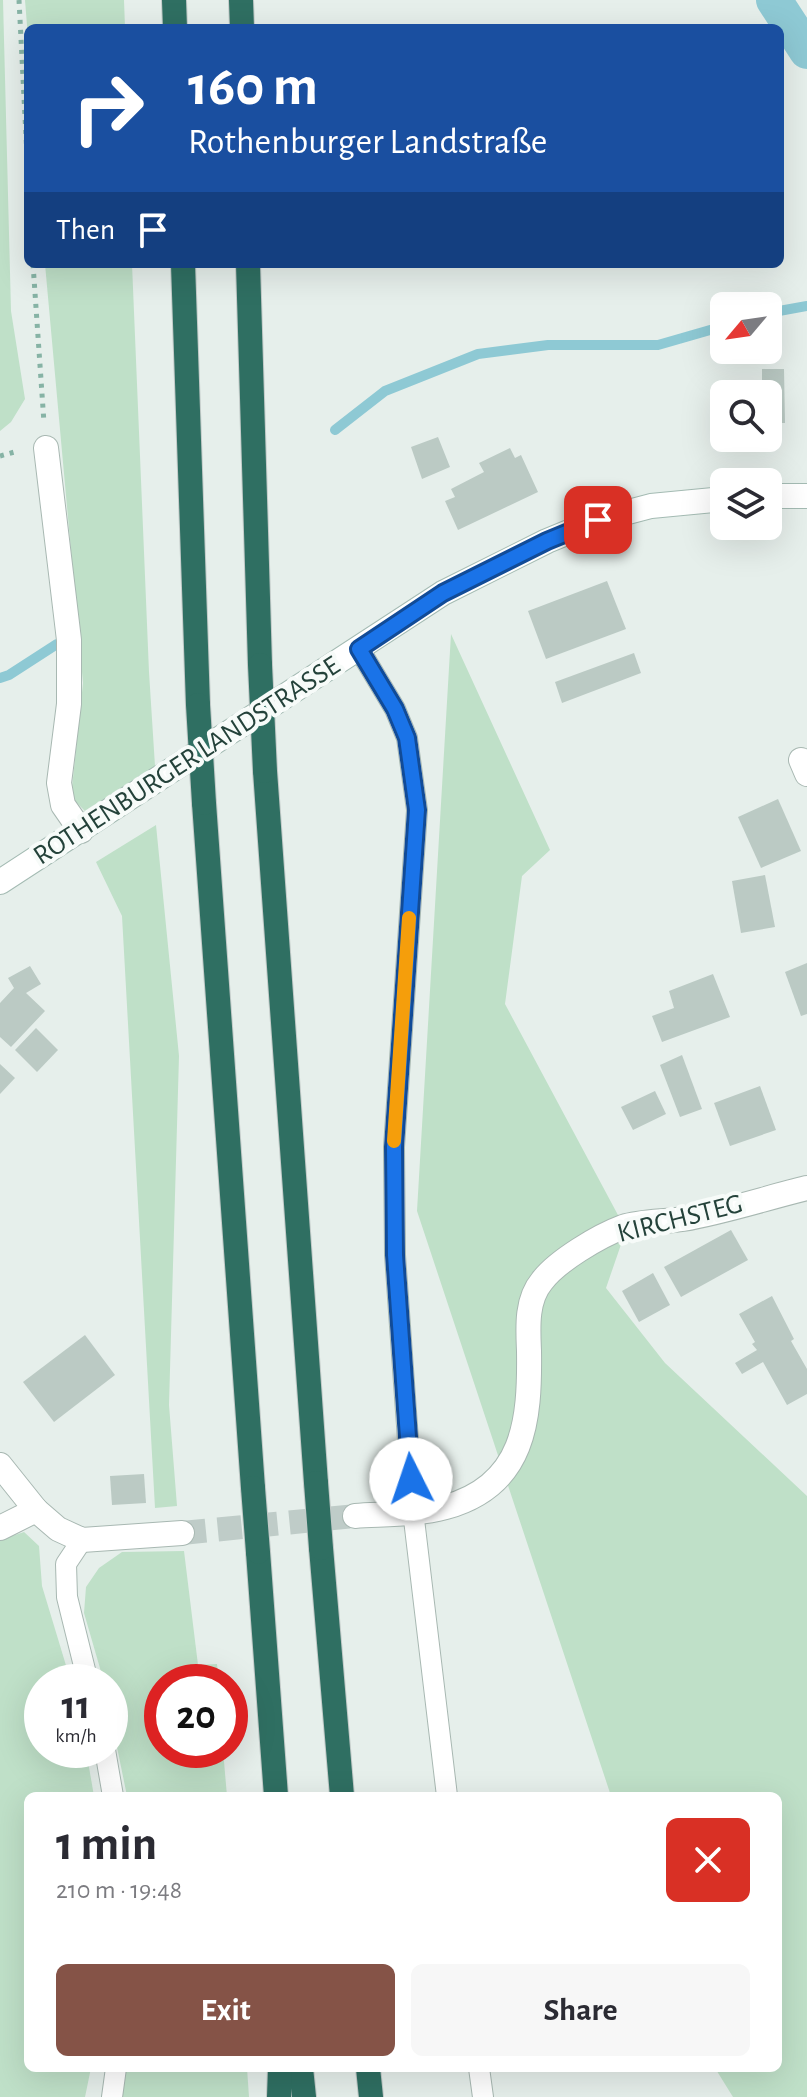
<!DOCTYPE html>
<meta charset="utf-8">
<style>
body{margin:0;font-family:"Alegreya Sans",sans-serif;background:#f7f7f7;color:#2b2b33;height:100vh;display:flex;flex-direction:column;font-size:30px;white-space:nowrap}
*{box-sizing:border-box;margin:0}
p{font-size:26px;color:#7c7c81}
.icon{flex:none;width:44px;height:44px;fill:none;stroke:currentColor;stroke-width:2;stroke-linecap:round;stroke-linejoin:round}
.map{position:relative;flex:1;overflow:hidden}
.panel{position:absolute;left:24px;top:1792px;width:758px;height:280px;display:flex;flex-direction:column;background:#fff;border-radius:12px;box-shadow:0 8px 32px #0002}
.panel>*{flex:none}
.guide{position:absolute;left:24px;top:24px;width:760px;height:244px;border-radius:12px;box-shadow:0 8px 32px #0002;background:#1a4fa0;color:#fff;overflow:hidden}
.needle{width:52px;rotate:241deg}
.tools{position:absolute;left:710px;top:292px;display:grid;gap:16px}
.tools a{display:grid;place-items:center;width:72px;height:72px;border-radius:12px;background:#fff;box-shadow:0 8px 32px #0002;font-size:40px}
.speed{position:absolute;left:24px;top:1664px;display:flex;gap:16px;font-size:40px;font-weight:700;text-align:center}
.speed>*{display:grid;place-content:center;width:104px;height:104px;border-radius:50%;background:#fff;box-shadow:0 8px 32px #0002;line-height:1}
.speed small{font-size:20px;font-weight:400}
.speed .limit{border:12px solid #d22;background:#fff;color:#111}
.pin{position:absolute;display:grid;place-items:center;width:68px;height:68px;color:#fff;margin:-34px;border-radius:16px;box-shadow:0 4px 12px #0006}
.me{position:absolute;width:88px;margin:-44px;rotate:356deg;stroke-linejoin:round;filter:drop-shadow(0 0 6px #0008)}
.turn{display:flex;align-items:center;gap:28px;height:168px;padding:0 32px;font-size:36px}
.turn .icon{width:104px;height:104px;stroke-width:2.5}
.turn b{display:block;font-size:56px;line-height:68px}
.then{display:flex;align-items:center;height:76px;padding:0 32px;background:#0003;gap:16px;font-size:30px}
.round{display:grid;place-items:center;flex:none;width:84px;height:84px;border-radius:12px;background:#f7f7f7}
.headline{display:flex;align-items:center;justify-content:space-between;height:136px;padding:0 32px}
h1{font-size:48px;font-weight:600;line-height:60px}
.primary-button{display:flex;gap:16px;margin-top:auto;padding:16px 32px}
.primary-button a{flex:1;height:92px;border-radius:12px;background:#855347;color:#fff;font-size:32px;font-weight:600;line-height:92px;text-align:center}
.primary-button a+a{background:#f7f7f7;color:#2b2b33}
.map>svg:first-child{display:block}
.green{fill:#bfe0c8}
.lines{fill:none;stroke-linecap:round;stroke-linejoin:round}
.stream{stroke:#8ec9d4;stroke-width:10}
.canal{stroke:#8ec9d4;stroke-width:36}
.building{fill:#bbcac4}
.street-tunnel{stroke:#bfccc8;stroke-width:24;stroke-dasharray:24 12;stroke-linecap:butt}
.lane-casing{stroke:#a8b8b2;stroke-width:22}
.street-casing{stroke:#a8b8b2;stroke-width:26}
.secondary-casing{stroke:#a4bbb3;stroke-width:26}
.highway-casing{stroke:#c2cac8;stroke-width:26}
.path{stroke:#86b3a5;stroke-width:5;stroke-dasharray:4 6;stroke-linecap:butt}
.lane{stroke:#fff;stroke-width:20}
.street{stroke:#fff;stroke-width:24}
.secondary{stroke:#fff;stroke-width:24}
.highway{stroke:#2f6f62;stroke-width:24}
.highway-bridge-casing{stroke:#c2cac8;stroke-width:26;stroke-linecap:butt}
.highway-bridge{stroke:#2f6f62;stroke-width:24}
.route-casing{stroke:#114b97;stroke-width:20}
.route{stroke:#1a73e8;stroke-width:14}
.slow{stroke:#f59e0b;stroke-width:14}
.labels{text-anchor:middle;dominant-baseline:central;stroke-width:8;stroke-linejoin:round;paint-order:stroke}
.street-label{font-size:28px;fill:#24423a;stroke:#f7fbf9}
</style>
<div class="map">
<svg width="807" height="2097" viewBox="0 0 807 2097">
<rect width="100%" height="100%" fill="#e6efeb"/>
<!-- green -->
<g class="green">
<path d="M0 0H3L11 311 25 399 11 422 0 431Z"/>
<path d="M25 0H124L125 28H28V38Z"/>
<path d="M45 264H132L149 672 155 766 85 811 71 797 83 683Z"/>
<path d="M451 634 550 850 522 876 505 1004 626 1230 606 1288 665 1363 807 1496V2097H733L715 2068H778V1796H611L417 1211Z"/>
<path d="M156 825 179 1056 169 1405 177 1506 155 1508 122 916 96 862Z"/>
<path d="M24 1532 39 1546 42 1586 71 1682H42V1750H86L94 1796H28V2068H91L85 2097H0V1540Z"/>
<path d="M184 1551 198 1665 217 1664 219 1682H162V1750H223L227 1796H127L110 1713V1682H104L84 1613 86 1587 99 1568 122 1552Z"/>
<path d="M124 2068H247L249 2097H120Z"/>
</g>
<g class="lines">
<!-- stream -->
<g class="stream">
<path d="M768 313 807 306"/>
<path d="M335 430 385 391 478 354 548 345H658L724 326"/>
<path d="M0 678 9 675 57 644"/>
</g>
<!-- canal -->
<path class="canal" d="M774 0 807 51"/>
</g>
<!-- building -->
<g class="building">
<path d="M762 369H784L785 423H768V394H762Z"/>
<path d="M438 437 450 467 422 479 411 447Z"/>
<path d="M510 448 515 458 521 455 538 492 458 530 445 501 455 497 451 489 484 472 479 463Z"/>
<path d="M607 581 626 629 546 659 528 611Z"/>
<path d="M634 653 641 673 562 703 555 682Z"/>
<path d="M778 799 801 851 761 868 738 817Z"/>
<path d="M765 875 775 927 741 933 732 881Z"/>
<path d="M807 963V1014L801 1016 785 972Z"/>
<path d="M30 966 41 984 26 993 45 1011 11 1047 0 1037V1003L14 988 8 978Z"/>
<path d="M713 974 730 1017 662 1042 652 1016 674 1008 669 991Z"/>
<path d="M36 1028 58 1050 37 1072 15 1050Z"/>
<path d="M682 1055 702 1109 680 1117 660 1065Z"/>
<path d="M0 1064 15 1078 0 1094Z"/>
<path d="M760 1086 776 1130 730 1146 714 1103Z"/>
<path d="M655 1091 666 1114 633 1130 621 1107Z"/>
<path d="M731 1230 748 1260 681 1297 664 1267Z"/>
<path d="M653 1273 670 1305 639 1322 622 1291Z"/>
<path d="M772 1296 794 1339 791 1341 807 1369V1394L787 1405 763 1362 742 1374 735 1363 757 1350 752 1344 755 1342 739 1314Z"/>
<path d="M85 1335 115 1375 54 1422 23 1382Z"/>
<path d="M144 1474 146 1503 112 1505 110 1476Z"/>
</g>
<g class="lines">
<!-- street-tunnel -->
<path class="street-tunnel" d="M182 1533 355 1516"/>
<defs>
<g id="lane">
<path d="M359 649 395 709 407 738 417 810 394 1147 395 1255 413 1511 447 1796"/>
<path d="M82 1540 66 1564 67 1597 88 1682"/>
<path d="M105 1750 113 1796"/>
<path d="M479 2068 483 2097"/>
<path d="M112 2097 116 2068"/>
</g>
<g id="street">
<path d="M46 448 69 640V704L59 783 63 805 81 831"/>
<path d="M801 760 807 774"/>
<path d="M0 1465 36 1510 58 1529 82 1540 182 1533"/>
<path d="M355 1516C384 1514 417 1515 446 1507 525 1485 530 1420 529 1351 528 1328 526 1300 542 1281 557 1261 599 1236 623 1227 641 1221 664 1222 683 1219 724 1212 766 1198 807 1188"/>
<path d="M0 1528 36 1510"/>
</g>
<g id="secondary">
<path d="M768 496H807"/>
<path d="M0 882 443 593 547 541 598 520 651 506 724 499"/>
</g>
<g id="highway">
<path d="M174 0 175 28"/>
<path d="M241 0 242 28"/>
<path d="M183 264 198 705"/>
<path d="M248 264 260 665"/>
<path d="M265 771 316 1483"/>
<path d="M204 803 253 1488"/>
<path d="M321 1548 342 1796"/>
<path d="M258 1552 276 1796"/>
<path d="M301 2068 304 2097"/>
<path d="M368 2068 371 2097"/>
<path d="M279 2097 280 2068"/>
</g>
</defs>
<!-- lane casing -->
<use href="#lane" class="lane-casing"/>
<!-- street casing -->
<use href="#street" class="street-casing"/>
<!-- secondary casing -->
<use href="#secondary" class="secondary-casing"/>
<!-- highway casing -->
<use href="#highway" class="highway-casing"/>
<!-- path -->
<g class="path">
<path d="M19 0 28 175"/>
<path d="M33 264 44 423"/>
<path d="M0 456 18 451"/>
</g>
<!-- lane -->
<use href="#lane" class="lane"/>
<!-- street -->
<use href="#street" class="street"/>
<!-- secondary -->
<use href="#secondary" class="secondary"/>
<!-- highway -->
<use href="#highway" class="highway"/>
<defs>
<g id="highway-bridge">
<path d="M260 665 265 771"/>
<path d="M198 705 204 803"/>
<path d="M316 1483 321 1548"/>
<path d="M253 1488 258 1552"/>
</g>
</defs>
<!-- highway-bridge casing -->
<use href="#highway-bridge" class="highway-bridge-casing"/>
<!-- highway-bridge -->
<use href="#highway-bridge" class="highway-bridge"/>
</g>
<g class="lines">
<defs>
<path id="route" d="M411 1479 395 1255 394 1147 417 810 407 738 395 709 359 649 443 593 547 541 598 520"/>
</defs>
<!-- route casing -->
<use href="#route" class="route-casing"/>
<!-- route -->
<use href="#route" class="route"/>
<!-- slow -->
<path class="slow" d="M394 1141 409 918"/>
</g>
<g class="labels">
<!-- street labels -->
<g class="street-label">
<text transform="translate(187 761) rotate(-33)">ROTHENBURGER LANDSTRASSE</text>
<text transform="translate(680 1219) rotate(-14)">KIRCHSTEG</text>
</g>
</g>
</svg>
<div class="tools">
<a><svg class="needle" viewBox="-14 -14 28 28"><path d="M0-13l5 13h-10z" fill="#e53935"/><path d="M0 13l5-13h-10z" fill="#7c7c81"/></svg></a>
<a><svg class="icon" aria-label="search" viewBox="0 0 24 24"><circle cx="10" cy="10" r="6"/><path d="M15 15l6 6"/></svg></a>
<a><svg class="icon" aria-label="layers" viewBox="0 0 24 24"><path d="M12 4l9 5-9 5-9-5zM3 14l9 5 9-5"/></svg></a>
</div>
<div class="speed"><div>11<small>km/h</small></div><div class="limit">20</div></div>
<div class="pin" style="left:598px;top:520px;background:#d93025"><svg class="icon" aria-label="arrive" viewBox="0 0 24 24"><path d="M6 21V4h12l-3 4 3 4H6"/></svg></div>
<svg class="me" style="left:411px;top:1479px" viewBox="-20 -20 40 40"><circle r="19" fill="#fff"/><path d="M0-13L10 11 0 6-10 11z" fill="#1a73e8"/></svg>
<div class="guide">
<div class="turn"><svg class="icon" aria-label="right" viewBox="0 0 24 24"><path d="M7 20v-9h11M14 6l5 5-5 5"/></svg><div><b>160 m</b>Rothenburger Landstraße</div></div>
<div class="then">Then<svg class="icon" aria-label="arrive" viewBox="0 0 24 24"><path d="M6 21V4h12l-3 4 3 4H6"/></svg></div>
</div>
<section class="panel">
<div class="headline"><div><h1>1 min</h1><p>210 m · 19:48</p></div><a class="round" style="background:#d93025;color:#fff"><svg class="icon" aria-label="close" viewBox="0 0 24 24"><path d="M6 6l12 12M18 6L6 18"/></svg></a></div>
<div class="primary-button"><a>Exit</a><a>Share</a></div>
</section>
</div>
